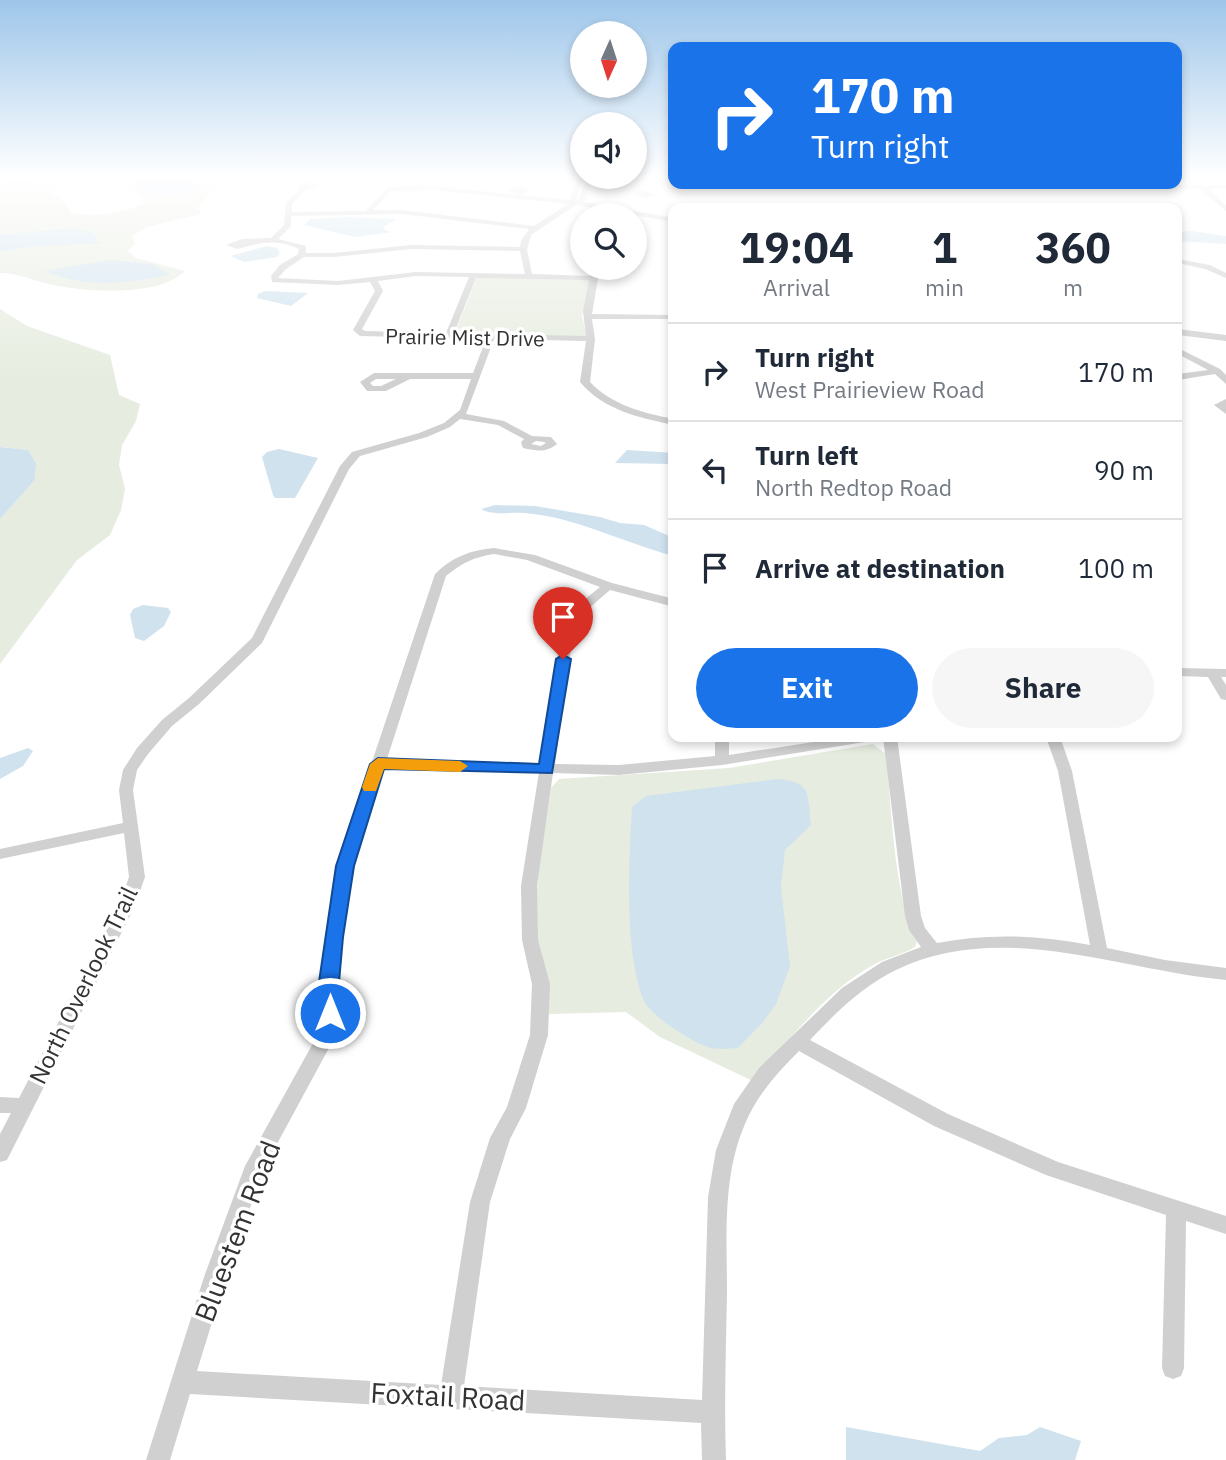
<!DOCTYPE html>
<style>
body{margin:0;font-family:"IBM Plex Sans",sans-serif;background:#f6f6f7;color:#1f2937;height:100vh;display:flex;flex-direction:column;font-size:26px;white-space:nowrap}
*{box-sizing:border-box;margin:0}
p{font-size:23px;color:#747a83}
.icon{flex:none;width:38px;height:38px;fill:none;stroke:currentColor;stroke-width:2;stroke-linecap:round;stroke-linejoin:round}
.map{position:relative;flex:1;overflow:hidden}
.sheet{position:absolute;left:668px;top:203px;width:514px;height:539px;display:flex;flex-direction:column;background:#fff;border-radius:14px;box-shadow:0 4px 10px #0003}
.sheet>*{flex:none}
.top-card{position:absolute;left:668px;top:42px;width:514px;height:147px;border-radius:14px;box-shadow:0 4px 10px #0003;background:#1a73e8;color:#fff;overflow:hidden}
.needle{width:46px;rotate:183deg}
.buttons{position:absolute;left:570px;top:21px;display:grid;gap:14px}
.buttons a{display:grid;place-items:center;width:77px;height:77px;border-radius:50%;background:#fff;box-shadow:0 4px 10px #0003;font-size:35px}
.pin{position:absolute;display:grid;place-items:center;width:60px;height:60px;color:#fff;margin:-72px -30px;border-radius:50% 50% 50% 0;rotate:-45deg;box-shadow:0 0 7px #0007}
.pin .icon{rotate:45deg}
.me{position:absolute;width:77px;margin:-38px;rotate:0deg;stroke-linejoin:round;filter:drop-shadow(0 0 5px #0008)}
.turn{display:flex;align-items:center;gap:24px;height:147px;padding:0 28px;font-size:32px}
.turn .icon{width:91px;height:91px;stroke-width:2.5}
.turn b{display:block;font-size:49px;line-height:60px}
.eta{display:flex;justify-content:space-evenly;align-items:center;height:119px;text-align:center}
.eta b{font-size:42px;font-weight:700;line-height:49px}
.primary-button{display:flex;gap:14px;margin-top:auto;padding:14px 28px}
.primary-button a{flex:1;height:80px;border-radius:42px;background:#1a73e8;color:#fff;font-size:28px;font-weight:700;line-height:80px;text-align:center}
.primary-button a+a{background:#f6f6f7;color:#1f2937}
ul{padding:0;list-style:none}
li{display:flex;align-items:center;gap:21px;height:98px;padding:0 28px;border-top:2px solid #e0e1e3}
li div{flex:1}
li b{display:block;font-size:26px}
li em{font-style:normal}
.map>svg:first-child{display:block}
.green{fill:#e6ecdf}
.water{fill:#cfe2ee}
.lines{fill:none;stroke-linecap:round;stroke-linejoin:round}
.minor{fill:#d0d0d0;fill-rule:evenodd}
.route{fill:#1a73e8;stroke:#114b97;stroke-width:2}
.slow{fill:#f59e0b}
.labels{text-anchor:middle;dominant-baseline:central;stroke-width:7;stroke-linejoin:round;paint-order:stroke}
.far-street-label{font-size:21px;fill:#333;stroke:#fff}
.street-label{font-size:24px;fill:#333;stroke:#fff}
.near-street-label{font-size:28px;fill:#333;stroke:#fff}
</style>
<div class="map">
<svg width="1226" height="1460" viewBox="0 0 1226 1460">
<rect width="100%" height="100%" fill="#fff"/>
<!-- green -->
<g class="green">
<path d="M0 178 63 183 51 190 53 195 63 200 71 213C96 217 119 214 143 204L142 198 122 183 132 178H227L229 180 205 198 199 207 201 214 147 227 132 236 135 244 128 251 136 258 185 271C159 297 88 292 53 285 34 281 19 273 0 273Z"/>
<path d="M477 277 590 279 582 316 587 338 454 335Z"/>
<path d="M0 309 27 326 110 355 119 395 140 404 136 421 122 445 119 465 125 489 121 510 110 535 77 560 0 664V519L34 481 28 450 0 447Z"/>
<path d="M873 744 886 754C892 810 893 892 917 942L915 947C902 955 888 957 875 964 826 990 789 1041 753 1081L660 1037 626 1012 549 1014C550 983 537 953 536 923 535 878 545 832 551 788L559 779 729 768Z"/>
</g>
<!-- water -->
<g class="water">
<path d="M145 178H191L204 189C179 194 159 201 134 187L137 181Z"/>
<path d="M347 217 395 219 396 220 383 227 386 231 392 232 355 237 304 225 310 219Z"/>
<path d="M72 228 90 231 97 236 95 241 103 243 27 247 0 252V235Z"/>
<path d="M1192 231 1226 236V244L1178 241V232Z"/>
<path d="M267 246 277 248 280 253 277 257 244 262 230 256Z"/>
<path d="M110 260 153 264 170 275C128 283 86 289 45 271Z"/>
<path d="M265 291 308 293 291 306 257 298 258 294Z"/>
<path d="M0 447 28 450 36 464 34 481 0 519Z"/>
<path d="M279 449 318 458 295 498H275L273 495 262 457 267 452Z"/>
<path d="M627 450 674 453V464L615 463Z"/>
<path d="M495 505 535 506 600 517 620 523 644 525 674 538V556C623 543 577 517 524 513 510 512 494 516 481 509Z"/>
<path d="M143 605 168 608 171 612 164 626 144 641 135 638 130 615 133 609Z"/>
<path d="M28 748 33 751 23 766 0 779V758Z"/>
<path d="M778 779C813 782 807 795 811 825L785 850 781 887 790 966 776 1004 763 1022 738 1048C730 1048 719 1050 711 1048 693 1043 650 1016 643 999 624 949 629 861 632 807L646 796Z"/>
<path d="M846 1427 980 1451 999 1438 1027 1435 1040 1427 1081 1441 1075 1460H846Z"/>
</g>
<g class="lines">
<!-- minor -->
<g class="minor">
<path d="M577 178H583L576 201 578 200 587 178H593L584 202 674 218V222L576 205 531 235 527 250 532 274 590 276 589 268H597L599 272 592 314 674 315V319H592L595 339 590 382C612 405 643 413 674 419V425C640 418 603 410 580 382L586 341 494 339 466 414 504 421 532 436 551 437 557 444C546 453 537 451 523 448L521 442 524 439 498 425 460 419 450 427 427 437 360 456 349 469 262 643 199 704 172 726 148 754 137 770 133 790 145 877 134 908 7 1160 0 1162V1134L11 1113H0V1097L19 1098 118 908 129 877 124 833 0 859V849L123 823 119 790 123 770 137 748 162 720 189 698 252 638 340 466 352 452 419 433 444 423 460 410 471 379H410L386 391H367L360 382 374 373H473L486 339 360 336 353 330 375 291 370 282 338 285 272 282 271 276 280 265 298 254 299 249C274 238 260 243 237 249L226 245 242 239 271 238 284 225 286 203 300 189 298 186 308 182 319 186 307 189 292 204V212L366 211 388 187 433 186 569 200ZM433 190 568 204 534 226 401 210H373L390 191ZM401 214 529 229 521 241 520 247 411 245 334 253H306V246L278 239 291 226V216ZM411 249 520 251 525 274 416 272 338 281 278 278 286 269 304 257H334ZM416 276 469 277 446 333 365 331 362 329 383 291 378 281ZM476 278 589 280 583 311 586 336 454 333ZM376 379H396L381 386H373L370 383ZM536 441 544 442 546 443 541 446 531 444Z"/>
<path d="M1012 184 1226 185V189H1208L1226 205V211L1200 189 1015 186Z"/>
<path d="M518 186 529 190 530 191 520 195 507 191Z"/>
<path d="M640 190 656 194 647 198 633 194Z"/>
<path d="M1178 259 1210 265 1226 273V278L1205 269 1178 263Z"/>
<path d="M1178 329 1226 335V341L1178 335Z"/>
<path d="M1178 348 1220 369 1226 375V384L1215 374 1178 380V374L1208 370 1178 354Z"/>
<path d="M1226 399V414L1214 405Z"/>
<path d="M494 548 535 555 612 583 674 599V607L610 590 588 609 573 635 555 764 619 765 715 756V737H729V755L846 737H878L871 741 722 765 619 775 553 773 537 886 538 940 550 984 548 1035 526 1108 510 1139 490 1202 464 1386 702 1400 708 1197 716 1150 734 1104 759 1068 842 988 882 962 921 947 909 930 905 916 883 737H897L921 916 925 928 937 943C988 933 1039 935 1090 945L1058 771 1046 737H1060L1072 771 1107 948 1165 960 1226 968V980C1118 970 1001 919 896 970 863 986 835 1013 810 1040L948 1114 1058 1162 1226 1216V1234L1186 1221 1184 1368 1181 1376 1173 1379 1165 1376 1162 1368 1166 1215 1046 1175 934 1126 799 1051C777 1073 757 1095 745 1124 722 1177 727 1237 727 1294 726 1349 724 1404 726 1460H702L701 1423 190 1394 170 1460H146L204 1277 245 1166 312 1045 321 1013 320 982 325 937 337 866 435 574C452 557 471 550 494 548ZM494 554 527 560 600 587 579 604 561 635 540 763 387 759 446 576C462 563 474 557 494 554ZM385 768 539 772 521 886 522 940 532 984 530 1035 507 1107 490 1138 470 1202 441 1385 197 1371 226 1277 264 1168 330 1046 339 1013 338 982 341 937 353 866Z"/>
<path d="M1178 668 1226 669V677H1221L1226 685V700L1221 699 1208 677 1178 676Z"/>
</g>
</g>
<!-- sky -->
<linearGradient id="sky" x2="0" y2="1"><stop stop-color="#9ec6ea"/><stop offset="0.46" stop-color="#fff"/><stop offset="1" stop-color="#fff" stop-opacity="0"/></linearGradient>
<rect width="1226" height="383" fill="url(#sky)"/>
<!-- route -->
<path class="route" d="M563 655 571 659 552 773 384 769 354 866 343 937 339 982 340 1013 337 1018 330 1021 322 1018 320 1013 319 982 336 866 370 764 378 758 539 764 556 659Z"/>
<!-- slow -->
<path class="slow" d="M378 758 460 761 468 766 460 772 384 769 376 791H364L362 787 370 764Z"/>
<g class="labels">
<!-- far-street labels -->
<g class="far-street-label">
<text transform="translate(465 337) rotate(1)">Prairie Mist Drive</text>
</g>
<!-- street labels -->
<g class="street-label">
<text transform="translate(83 985) rotate(-64)">North Overlook Trail</text>
</g>
<!-- near-street labels -->
<g class="near-street-label">
<text transform="translate(237 1231) rotate(-69)">Bluestem Road</text>
<text transform="translate(448 1396) rotate(3)">Foxtail Road</text>
</g>
</g>
</svg>
<div class="buttons">
<a><svg class="needle" viewBox="-14 -14 28 28"><path d="M0-13l5 13h-10z" fill="#e53935"/><path d="M0 13l5-13h-10z" fill="#747a83"/></svg></a>
<a><svg class="icon" aria-label="sound" viewBox="0 0 24 24"><path d="M4 9h4l5-4v14l-5-4H4zM17 9q2 3 0 6"/></svg></a>
<a><svg class="icon" aria-label="search" viewBox="0 0 24 24"><circle cx="10" cy="10" r="6"/><path d="M15 15l6 6"/></svg></a>
</div>
<div class="pin" style="left:563px;top:659px;background:#d93025"><svg class="icon" aria-label="arrive" viewBox="0 0 24 24"><path d="M6 21V4h12l-3 4 3 4H6"/></svg></div>
<svg class="me" style="left:330px;top:1013px" viewBox="-20 -20 40 40"><circle r="17" fill="#1a73e8" stroke="#fff" stroke-width="3"/><path d="M0-11L8 9 0 5-8 9z" fill="#fff"/></svg>
<div class="top-card">
<div class="turn"><svg class="icon" aria-label="right" viewBox="0 0 24 24"><path d="M7 20v-9h11M14 6l5 5-5 5"/></svg><div><b>170 m</b>Turn right</div></div>
</div>
<section class="sheet">
<div class="eta">
<div><b>19:04</b><p>Arrival</p></div>
<div><b>1</b><p>min</p></div>
<div><b>360</b><p>m</p></div>
</div>
<ul>
<li><svg class="icon" aria-label="right" viewBox="0 0 24 24"><path d="M7 20v-9h11M14 6l5 5-5 5"/></svg><div><b>Turn right</b><p>West Prairieview Road</p></div><em>170 m</em></li>
<li><svg class="icon" aria-label="left" viewBox="0 0 24 24"><path d="M17 20v-9H6M10 6l-5 5 5 5"/></svg><div><b>Turn left</b><p>North Redtop Road</p></div><em>90 m</em></li>
<li><svg class="icon" aria-label="arrive" viewBox="0 0 24 24"><path d="M6 21V4h12l-3 4 3 4H6"/></svg><div><b>Arrive at destination</b></div><em>100 m</em></li>
</ul>
<div class="primary-button"><a>Exit</a><a>Share</a></div>
</section>
</div>
